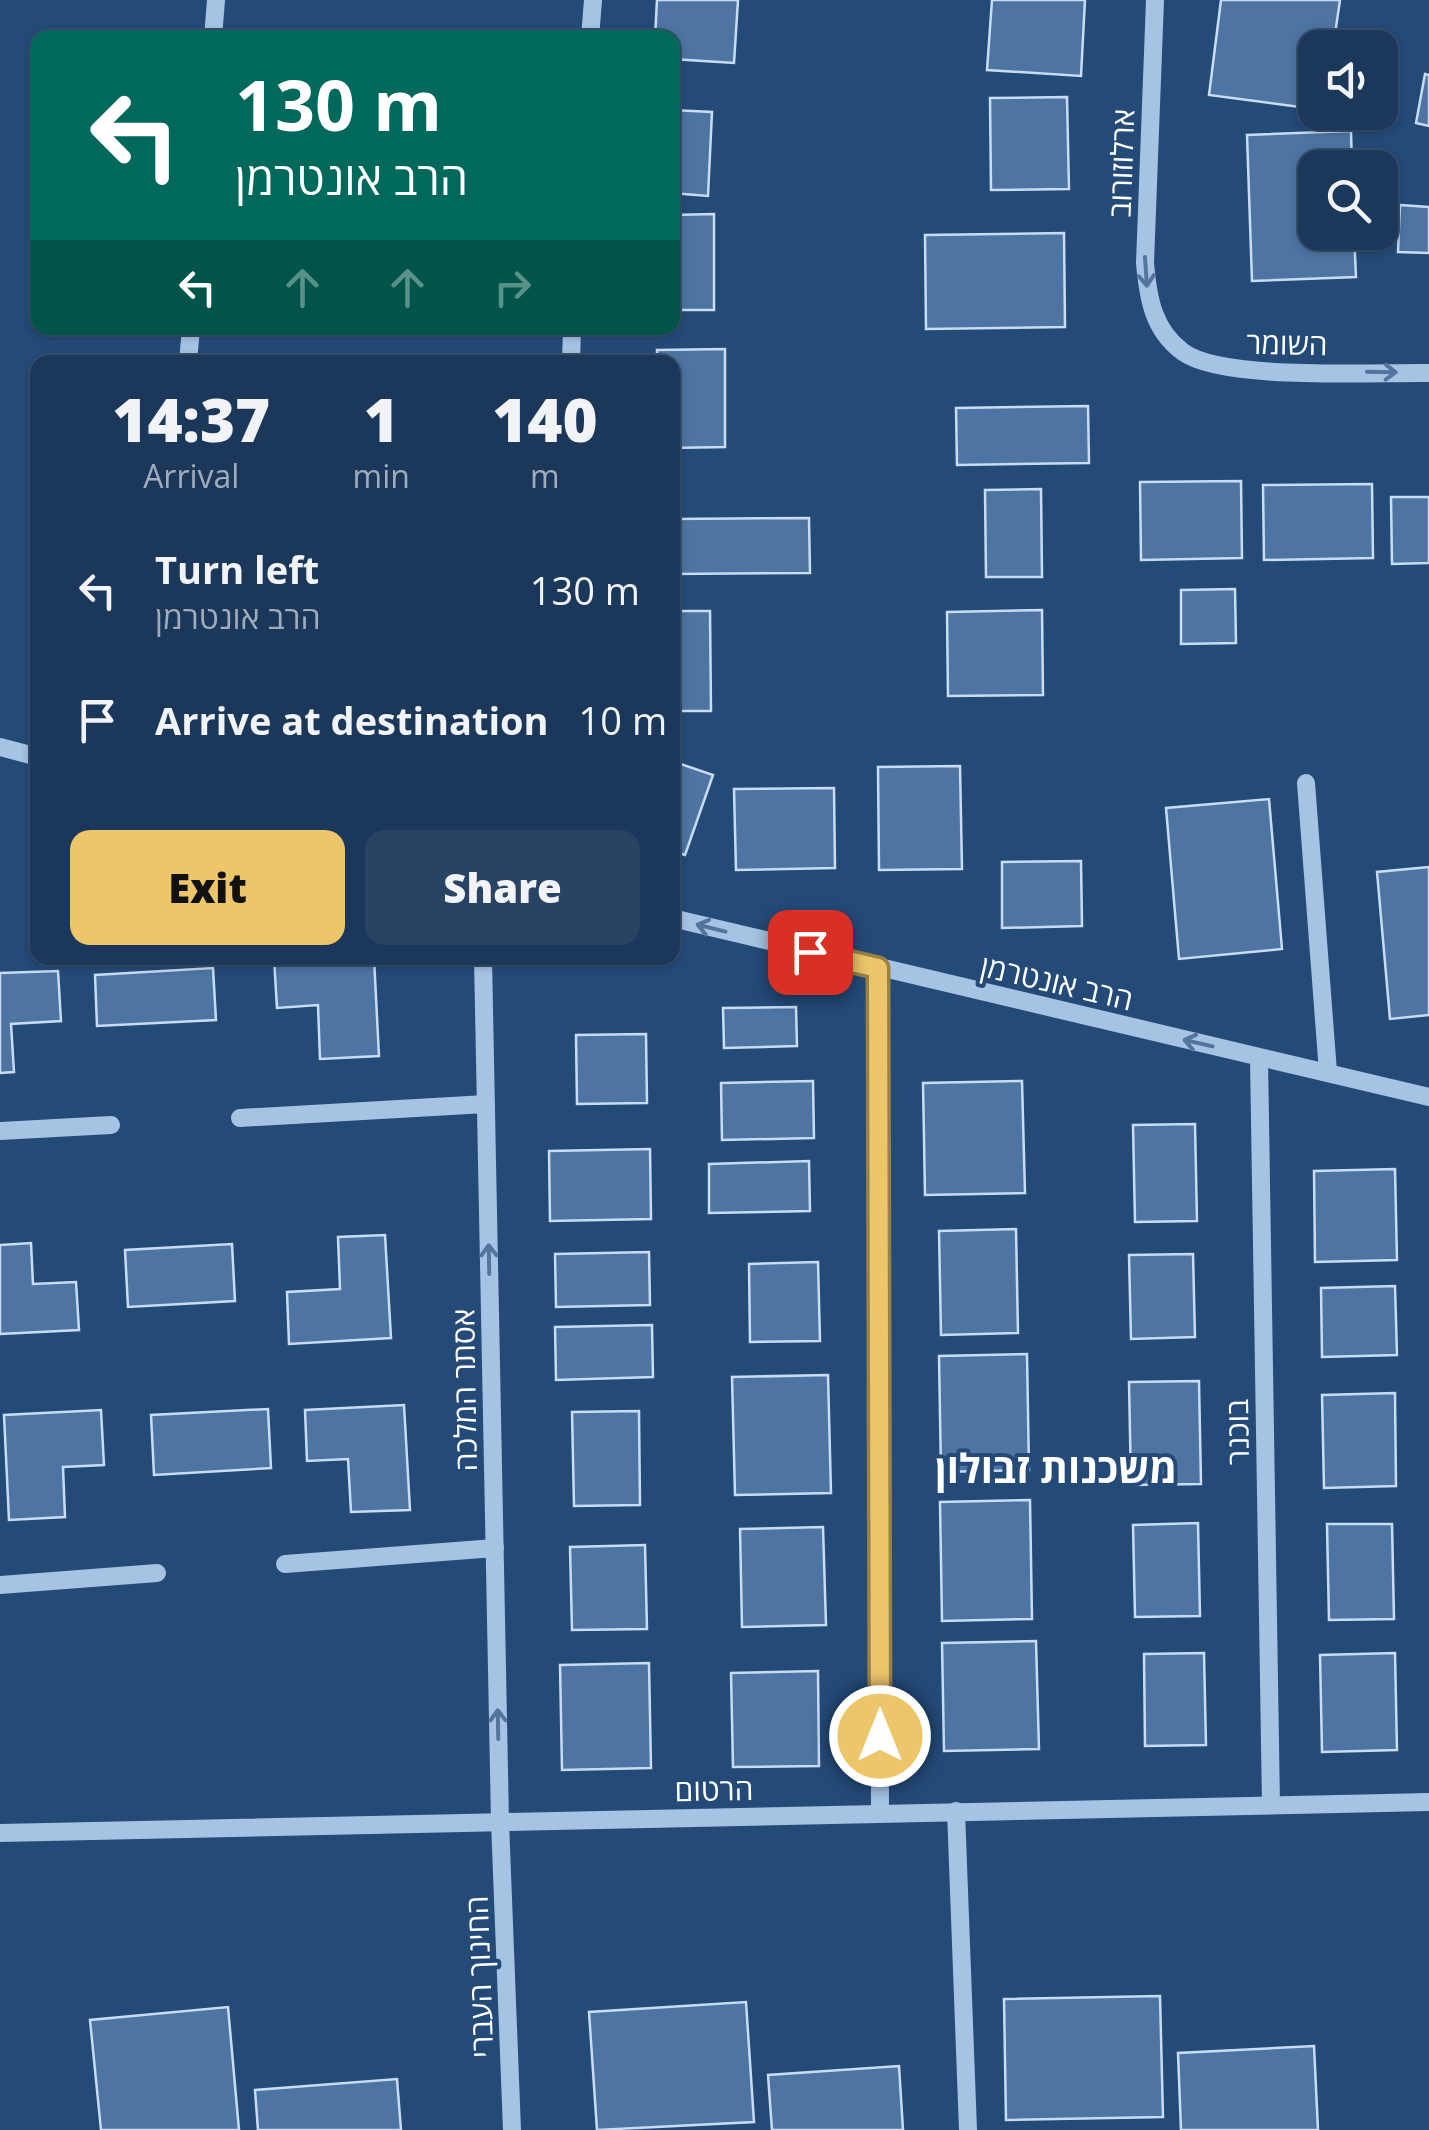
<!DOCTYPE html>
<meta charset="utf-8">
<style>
body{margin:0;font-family:"Open Sans",Heebo,sans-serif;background:#284363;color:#f1f3f6;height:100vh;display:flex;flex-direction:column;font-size:38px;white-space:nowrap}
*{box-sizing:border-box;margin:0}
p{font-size:32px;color:#a0acbb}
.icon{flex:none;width:55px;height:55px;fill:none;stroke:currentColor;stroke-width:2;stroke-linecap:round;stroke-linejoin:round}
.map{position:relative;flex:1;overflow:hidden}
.drawer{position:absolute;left:30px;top:355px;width:650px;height:610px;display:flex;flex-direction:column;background:#1b385a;border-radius:20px;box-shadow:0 2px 8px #0004,0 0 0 2px #395270}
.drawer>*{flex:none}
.banner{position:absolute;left:30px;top:30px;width:650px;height:305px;border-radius:20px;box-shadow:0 2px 8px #0004,0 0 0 2px #395270;background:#00695c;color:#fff;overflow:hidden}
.fabs{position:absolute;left:1298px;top:30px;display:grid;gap:20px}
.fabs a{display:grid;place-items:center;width:100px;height:100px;border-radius:20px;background:#1b385a;box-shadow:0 2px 8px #0004,0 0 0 2px #395270;font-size:50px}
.pin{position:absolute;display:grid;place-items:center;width:85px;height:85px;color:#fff;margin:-42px;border-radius:20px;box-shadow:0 5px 15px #0006}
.me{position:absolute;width:110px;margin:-55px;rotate:0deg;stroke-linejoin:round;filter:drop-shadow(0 0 8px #0008)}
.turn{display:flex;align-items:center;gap:35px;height:210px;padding:0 40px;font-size:45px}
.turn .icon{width:130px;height:130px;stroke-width:2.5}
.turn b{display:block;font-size:70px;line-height:85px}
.lanes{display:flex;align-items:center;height:95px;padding:0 40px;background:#0003;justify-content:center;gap:50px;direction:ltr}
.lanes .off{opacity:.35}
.eta{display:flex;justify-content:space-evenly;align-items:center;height:170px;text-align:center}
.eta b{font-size:60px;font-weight:800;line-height:70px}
.button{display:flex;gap:20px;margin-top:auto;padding:20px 40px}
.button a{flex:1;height:115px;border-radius:20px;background:#edc66b;color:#111;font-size:40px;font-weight:800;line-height:115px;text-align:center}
.button a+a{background:#284363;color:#f1f3f6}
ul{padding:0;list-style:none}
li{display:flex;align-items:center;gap:30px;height:130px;padding:0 40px}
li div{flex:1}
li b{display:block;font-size:38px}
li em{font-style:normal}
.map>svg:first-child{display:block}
.building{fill:#4d74a2;stroke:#c9dcf3;stroke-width:2.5}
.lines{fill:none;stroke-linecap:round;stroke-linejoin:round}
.minor{stroke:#a6c3e3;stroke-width:18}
.oneway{stroke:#52749d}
.route-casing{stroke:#9a8146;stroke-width:25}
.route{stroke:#edc66b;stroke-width:18}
.labels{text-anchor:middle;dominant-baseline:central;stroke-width:8;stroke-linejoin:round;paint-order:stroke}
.street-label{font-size:30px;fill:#fff;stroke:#244a78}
.district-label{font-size:40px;font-weight:bold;fill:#fff;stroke:#244a78}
</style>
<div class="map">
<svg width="1429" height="2130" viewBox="0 0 1429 2130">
<rect width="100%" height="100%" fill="#244a78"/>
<!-- building -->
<g class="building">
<path d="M657 0H738L734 63 672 59V38H655Z"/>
<path d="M992 0H1085L1081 76 987 70Z"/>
<path d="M1221 0H1340L1333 48H1315V109L1209 95Z"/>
<path d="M1425 74 1429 75V126L1416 123Z"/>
<path d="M1067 97 1069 189 991 190 990 98Z"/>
<path d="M672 110 712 112 708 196 672 193Z"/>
<path d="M1351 131 1352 168H1315V232H1354L1356 277 1252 281 1247 135Z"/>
<path d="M1400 205 1429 207V253L1398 252Z"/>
<path d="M714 214V310H672V215Z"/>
<path d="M1064 233 1065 327 926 329 925 235Z"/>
<path d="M725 349V447L672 448V362H657V350Z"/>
<path d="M1088 406 1089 463 957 465 956 408Z"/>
<path d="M1241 481 1242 558 1141 560 1140 482Z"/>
<path d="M1372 484 1373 558 1264 560 1263 485Z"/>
<path d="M1041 489 1042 577H986L985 490Z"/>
<path d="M1391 497H1429V563L1392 564Z"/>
<path d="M809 518 810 573 672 574V519Z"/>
<path d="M1235 589 1236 643 1181 644V590Z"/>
<path d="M1042 610 1043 695 948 696 947 612Z"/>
<path d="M672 611H710L711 711H672Z"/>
<path d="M672 761 713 775 685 855 672 851Z"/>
<path d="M960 766 962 869 879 870 878 767Z"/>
<path d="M834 788 835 868 736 870 734 789Z"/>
<path d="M1269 799 1282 949 1179 959 1166 808Z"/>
<path d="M1081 861 1082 926 1002 928V862Z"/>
<path d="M1429 867V1015L1390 1019 1377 872Z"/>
<path d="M274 958H374L379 1056 320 1059 318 1005 277 1008Z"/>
<path d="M213 968 216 1020 97 1026 95 975Z"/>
<path d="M58 971 61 1021 11 1024 14 1072 0 1073V973Z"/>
<path d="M796 1007 797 1046 724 1048 723 1008Z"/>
<path d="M646 1034 647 1103 577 1104 576 1035Z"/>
<path d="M813 1081 814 1138 722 1140 721 1083Z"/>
<path d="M1022 1081 1025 1193 925 1195 923 1083Z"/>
<path d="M1195 1124 1197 1221 1135 1222 1133 1125Z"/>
<path d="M650 1149 651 1219 550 1221 549 1151Z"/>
<path d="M809 1161 810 1211 709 1213V1164Z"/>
<path d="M1395 1169 1397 1260 1315 1262 1314 1171Z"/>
<path d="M1016 1229 1018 1333 941 1335 939 1231Z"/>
<path d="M385 1235 391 1338 289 1344 287 1292 340 1289 338 1237Z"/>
<path d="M31 1243 33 1284 76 1282 79 1330 0 1334V1245Z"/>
<path d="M232 1244 235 1301 128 1307 125 1250Z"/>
<path d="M649 1252 650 1305 556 1307 555 1254Z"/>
<path d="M1193 1254 1195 1337 1131 1339 1129 1255Z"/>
<path d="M818 1262 820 1341 750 1342 749 1264Z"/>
<path d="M1395 1286 1397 1355 1322 1357 1321 1288Z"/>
<path d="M652 1325 653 1377 556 1380 555 1327Z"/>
<path d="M1027 1354 1029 1470 941 1472 939 1356Z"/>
<path d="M828 1375 831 1493 735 1495 732 1377Z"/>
<path d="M1199 1381 1201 1484 1131 1485 1129 1382Z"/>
<path d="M1395 1393 1396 1486 1324 1488 1322 1395Z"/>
<path d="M404 1405 410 1510 351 1512 348 1459 307 1461 305 1410Z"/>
<path d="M268 1409 271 1468 154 1475 151 1415Z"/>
<path d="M101 1410 104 1465 63 1467 65 1517 9 1520 4 1415Z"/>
<path d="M639 1411 640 1505 574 1506 572 1412Z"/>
<path d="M1030 1500 1032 1619 942 1621 940 1502Z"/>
<path d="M1198 1523 1200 1616 1135 1617 1133 1525Z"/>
<path d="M1327 1524H1392L1394 1619 1329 1620Z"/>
<path d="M823 1527 826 1625 742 1627 740 1529Z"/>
<path d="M645 1545 647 1629 572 1630 570 1547Z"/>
<path d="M1036 1641 1039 1749 944 1751 942 1643Z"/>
<path d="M1204 1653 1206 1745 1145 1746 1144 1654Z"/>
<path d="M1395 1653 1397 1750 1322 1752 1320 1655Z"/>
<path d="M649 1663 651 1768 562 1770 560 1665Z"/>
<path d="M818 1671 819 1766 733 1767 731 1673Z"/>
<path d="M1160 1996 1163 2117 1006 2120 1004 1999Z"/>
<path d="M746 2002 754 2122 597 2130 589 2012Z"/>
<path d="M228 2007 239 2130H101L90 2020Z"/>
<path d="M1314 2046 1318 2130H1181L1178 2053Z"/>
<path d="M899 2066 903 2130H772L768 2075Z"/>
<path d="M397 2079 401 2130H258L255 2090Z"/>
</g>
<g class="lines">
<!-- minor -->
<g class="minor">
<path d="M1155 0 1145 263C1148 298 1153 330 1183 352 1222 381 1375 372 1429 373"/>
<path d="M213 38 216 0"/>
<path d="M590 38 593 0"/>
<path d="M188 362 191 328"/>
<path d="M571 362 572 328"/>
<path d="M0 747 38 757"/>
<path d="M1306 783 1328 1072"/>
<path d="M672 918 1429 1097"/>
<path d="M483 958 500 1822 512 2130"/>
<path d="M878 969 880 1813"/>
<path d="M1259 1058 1271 1805"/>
<path d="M240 1118 486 1104"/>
<path d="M0 1131 111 1125"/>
<path d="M285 1564 495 1548"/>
<path d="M0 1585 157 1573"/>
<path d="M956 1811 968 2130"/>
<path d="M0 1833 1429 1802"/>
</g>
</g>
<!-- one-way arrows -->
<defs><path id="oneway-shaft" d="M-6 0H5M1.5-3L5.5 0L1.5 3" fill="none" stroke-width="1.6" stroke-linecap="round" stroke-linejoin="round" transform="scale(2.5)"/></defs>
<g class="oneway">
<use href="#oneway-shaft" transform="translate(1146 272) rotate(86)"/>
<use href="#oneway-shaft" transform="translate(1382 372) rotate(1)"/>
<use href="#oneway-shaft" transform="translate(711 928) rotate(-166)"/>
<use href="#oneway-shaft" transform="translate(1198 1043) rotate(-167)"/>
<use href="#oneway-shaft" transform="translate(489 1259) rotate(-91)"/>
<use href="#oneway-shaft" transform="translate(498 1724) rotate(-91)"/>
</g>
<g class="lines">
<defs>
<path id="route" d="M810 952 878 968 880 1736"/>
</defs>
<!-- route casing -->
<use href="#route" class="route-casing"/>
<!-- route -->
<use href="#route" class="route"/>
</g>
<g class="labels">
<!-- street labels -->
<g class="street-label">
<text transform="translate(1121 163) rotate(-88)">ארלוזורוב</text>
<text transform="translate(1287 343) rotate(1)">השומר</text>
<text transform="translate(1057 982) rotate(13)">הרב אונטרמן</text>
<text transform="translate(464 1390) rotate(-91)">אסתר המלכה</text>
<text transform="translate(1237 1432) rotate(-91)">בוכנר</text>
<text transform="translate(714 1789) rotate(-1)">הרטום</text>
<text transform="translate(479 1977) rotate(-92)">החינוך העברי</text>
</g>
<!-- district labels -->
<g class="district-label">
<text x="1056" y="1467">משכנות זבולון</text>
</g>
</g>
</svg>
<div class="fabs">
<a><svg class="icon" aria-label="sound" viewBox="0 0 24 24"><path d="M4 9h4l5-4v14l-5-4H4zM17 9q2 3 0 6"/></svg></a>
<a><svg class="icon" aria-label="search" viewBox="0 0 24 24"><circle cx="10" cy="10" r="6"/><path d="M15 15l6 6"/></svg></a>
</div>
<div class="pin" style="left:810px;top:952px;background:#d93025"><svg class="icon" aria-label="arrive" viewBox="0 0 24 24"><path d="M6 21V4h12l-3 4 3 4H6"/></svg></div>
<svg class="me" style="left:880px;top:1736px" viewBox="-20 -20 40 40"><circle r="17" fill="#edc66b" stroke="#fff" stroke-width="3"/><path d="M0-11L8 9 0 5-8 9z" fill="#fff"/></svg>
<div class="banner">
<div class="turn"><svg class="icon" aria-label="left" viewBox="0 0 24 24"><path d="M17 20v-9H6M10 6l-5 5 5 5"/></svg><div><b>130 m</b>הרב אונטרמן</div></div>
<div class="lanes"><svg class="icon" aria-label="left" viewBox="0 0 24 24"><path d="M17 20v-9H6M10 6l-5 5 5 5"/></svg><svg class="icon off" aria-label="ahead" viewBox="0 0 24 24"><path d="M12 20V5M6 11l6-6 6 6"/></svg><svg class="icon off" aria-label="ahead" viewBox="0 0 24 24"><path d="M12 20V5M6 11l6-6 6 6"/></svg><svg class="icon off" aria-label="right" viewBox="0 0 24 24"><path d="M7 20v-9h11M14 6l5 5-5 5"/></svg></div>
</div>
<section class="drawer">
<div class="eta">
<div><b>14:37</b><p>Arrival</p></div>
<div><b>1</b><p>min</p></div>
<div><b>140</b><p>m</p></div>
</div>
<ul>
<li><svg class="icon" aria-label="left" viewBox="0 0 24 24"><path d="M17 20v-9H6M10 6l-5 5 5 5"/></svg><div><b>Turn left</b><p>הרב אונטרמן</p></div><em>130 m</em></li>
<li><svg class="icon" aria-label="arrive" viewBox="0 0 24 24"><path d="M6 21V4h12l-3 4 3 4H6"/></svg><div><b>Arrive at destination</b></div><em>10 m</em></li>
</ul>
<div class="button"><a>Exit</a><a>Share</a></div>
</section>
</div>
